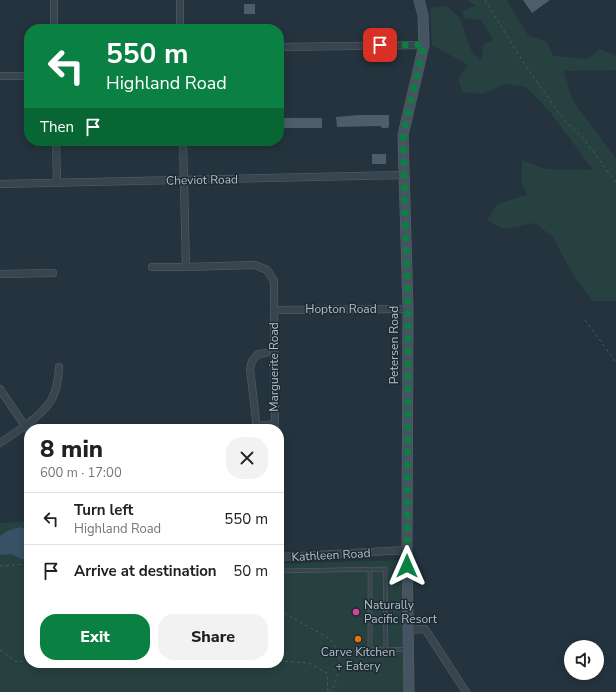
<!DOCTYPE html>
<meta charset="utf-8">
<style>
body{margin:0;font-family:"Nunito Sans",sans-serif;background:#f2f2f2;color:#202124;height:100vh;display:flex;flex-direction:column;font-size:15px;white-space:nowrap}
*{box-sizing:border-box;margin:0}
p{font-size:13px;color:#757577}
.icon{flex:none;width:22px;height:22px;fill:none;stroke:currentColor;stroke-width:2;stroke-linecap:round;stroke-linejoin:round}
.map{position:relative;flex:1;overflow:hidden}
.details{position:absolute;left:24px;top:424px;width:260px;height:244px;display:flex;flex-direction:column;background:#fff;border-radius:16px;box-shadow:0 2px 10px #0003}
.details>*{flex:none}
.guide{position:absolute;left:24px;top:24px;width:260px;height:122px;border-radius:16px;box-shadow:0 2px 10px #0003;background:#0b8043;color:#fff;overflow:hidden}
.fabs{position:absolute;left:564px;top:640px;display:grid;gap:8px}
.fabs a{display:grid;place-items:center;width:40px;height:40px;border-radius:50%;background:#fff;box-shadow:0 2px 10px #0003;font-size:20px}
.pin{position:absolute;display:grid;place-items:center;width:34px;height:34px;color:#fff;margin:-17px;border-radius:8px;box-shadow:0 2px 6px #0006}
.me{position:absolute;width:44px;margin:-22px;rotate:0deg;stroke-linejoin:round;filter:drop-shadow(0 0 3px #0008)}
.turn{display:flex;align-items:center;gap:14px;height:84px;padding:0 16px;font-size:18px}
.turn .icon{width:52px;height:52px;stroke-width:2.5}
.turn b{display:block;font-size:28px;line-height:34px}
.then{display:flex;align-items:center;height:38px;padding:0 16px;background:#0003;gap:8px;font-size:15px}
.round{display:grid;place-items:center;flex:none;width:42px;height:42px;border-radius:16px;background:#f2f2f2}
.head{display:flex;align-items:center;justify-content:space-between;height:68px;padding:0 16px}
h1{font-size:24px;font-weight:800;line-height:30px}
.cta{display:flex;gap:8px;margin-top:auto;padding:8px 16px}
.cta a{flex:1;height:46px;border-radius:16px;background:#0b8043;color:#fff;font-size:16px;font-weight:800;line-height:46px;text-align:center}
.cta a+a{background:#f2f2f2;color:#202124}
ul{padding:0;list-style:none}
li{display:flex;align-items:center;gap:12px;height:52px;padding:0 16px;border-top:1px solid #e0e0e0}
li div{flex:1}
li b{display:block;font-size:15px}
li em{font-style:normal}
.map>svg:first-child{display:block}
.green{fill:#274140}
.water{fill:#375266}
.building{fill:#4d5d6a}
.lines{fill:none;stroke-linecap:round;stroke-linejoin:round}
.lane-casing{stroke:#56626c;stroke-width:4.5}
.street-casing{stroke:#56626c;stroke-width:8}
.secondary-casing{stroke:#56626c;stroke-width:11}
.path{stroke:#465d5d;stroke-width:1;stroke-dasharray:3 3;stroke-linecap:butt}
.lane{stroke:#38454e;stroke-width:3.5}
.street{stroke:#38454e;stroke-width:7}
.secondary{stroke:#465461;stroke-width:10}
.route{stroke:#0b8043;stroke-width:7;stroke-dasharray:0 12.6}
.hotel-dot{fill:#d1479c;stroke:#1d2a33;stroke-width:1.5}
.food-dot{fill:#e8710a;stroke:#1d2a33;stroke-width:1.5}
.labels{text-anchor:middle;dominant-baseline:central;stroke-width:3;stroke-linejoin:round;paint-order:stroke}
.street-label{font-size:12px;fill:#b4bfc9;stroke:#1d2a33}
.poi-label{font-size:12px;fill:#b4bfc9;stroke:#1d2a33;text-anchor:start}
</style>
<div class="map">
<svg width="616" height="692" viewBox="0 0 616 692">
<rect width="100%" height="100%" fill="#24333e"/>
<!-- green -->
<g class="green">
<path d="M467 0H507L528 35 547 42 553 56 587 59 600 49 616 56V70L564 71 572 99 616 159V301H593L572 273 553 237 535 223 504 229 487 220 498 204 527 195 521 181 522 160 545 169 593 170 550 112 526 87 504 84 483 94 462 92 458 79 468 65 432 45 430 8 448 6 460 19 472 52 481 61 484 44 493 40 481 20 464 18 462 12 470 7 476 6Z"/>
<path d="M29 521V663H279V564L401 560 404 692H0V523Z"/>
</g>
<!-- water -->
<path class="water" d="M20 527 29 530V559H21L12 554 0 555V536L7 531Z"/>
<!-- building -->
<g class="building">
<path d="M523 0H550L532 13Z"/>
<rect x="244" y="4" width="11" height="10"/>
<path d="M358 115H389V126L388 128H382L380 126 337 127 336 117Z"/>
<rect x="279" y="118" width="43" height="10"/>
<rect x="372" y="154" width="14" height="10"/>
</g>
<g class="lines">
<defs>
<g id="lane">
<path d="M370 569V649L386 650"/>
<path d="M279 571 385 569 386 650 407 649"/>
</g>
<g id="street">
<path d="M54 0V29"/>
<path d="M180 0V29"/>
<path d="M279 47 424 45"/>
<path d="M0 76H29"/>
<path d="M56 141 57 182"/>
<path d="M183 141 186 267 255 265 267 270 274 281 275 429"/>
<path d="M0 184 404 175"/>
<path d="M152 267H186"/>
<path d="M0 274 53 273"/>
<path d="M274 310 408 309"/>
<path d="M0 389 25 426 0 443"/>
<path d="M256 426 275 424"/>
<path d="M257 429 250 369 252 361 258 354 266 353"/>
<path d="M29 431 25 426C49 408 58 397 59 367"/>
<path d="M279 557 407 550"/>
<path d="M408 630 425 629 466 692"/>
</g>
<path id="secondary" d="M409 692 407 550 408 309 403 135 424 45 423 15 419 0"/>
</defs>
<!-- lane casing -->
<use href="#lane" class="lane-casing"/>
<!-- street casing -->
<use href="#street" class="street-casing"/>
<!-- secondary casing -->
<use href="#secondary" class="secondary-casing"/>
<!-- path -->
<g class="path">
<path d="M485 0 525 65 564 120 584 139 616 183"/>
<path d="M585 320 616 362"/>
<path d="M0 566 29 564"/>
<path d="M279 610 330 639C344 654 341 676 330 692"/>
<path d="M0 650 15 661 29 662"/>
<path d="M279 661 309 663 327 673 328 692"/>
<path d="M37 663 53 664 62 663"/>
</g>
<!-- lane -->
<use href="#lane" class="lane"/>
<!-- street -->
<use href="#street" class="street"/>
<!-- secondary -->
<use href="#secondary" class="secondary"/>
</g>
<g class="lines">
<!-- route -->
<path class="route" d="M380 45H424L403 135 408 309 407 566"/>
</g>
<!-- markers -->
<circle class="hotel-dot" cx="356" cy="612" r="4"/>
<circle class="food-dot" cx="358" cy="639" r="4"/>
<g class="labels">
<!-- street labels -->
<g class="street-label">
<text transform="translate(202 180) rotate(-1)">Cheviot Road</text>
<text x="341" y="309">Hopton Road</text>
<text transform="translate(394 345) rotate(-90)">Petersen Road</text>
<text transform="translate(274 367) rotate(-90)">Marguerite Road</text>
<text transform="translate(331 555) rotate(-3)">Kathleen Road</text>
</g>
<!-- poi labels -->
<g class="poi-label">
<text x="364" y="605">Naturally<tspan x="364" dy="14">Pacific Resort</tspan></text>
<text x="358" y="652" text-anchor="middle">Carve Kitchen<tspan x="358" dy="14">+ Eatery</tspan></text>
</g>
</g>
</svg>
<div class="fabs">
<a><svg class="icon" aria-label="sound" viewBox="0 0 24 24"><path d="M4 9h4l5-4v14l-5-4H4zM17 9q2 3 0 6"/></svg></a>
</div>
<div class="pin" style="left:380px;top:45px;background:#d93025"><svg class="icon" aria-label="arrive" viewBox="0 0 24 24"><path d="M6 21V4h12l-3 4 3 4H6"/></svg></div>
<svg class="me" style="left:407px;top:566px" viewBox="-20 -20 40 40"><path d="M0-17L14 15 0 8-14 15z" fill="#0b8043" stroke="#fff" stroke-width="4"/></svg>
<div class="guide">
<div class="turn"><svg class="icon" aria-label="left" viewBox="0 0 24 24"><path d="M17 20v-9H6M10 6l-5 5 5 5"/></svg><div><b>550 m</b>Highland Road</div></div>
<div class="then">Then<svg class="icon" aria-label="arrive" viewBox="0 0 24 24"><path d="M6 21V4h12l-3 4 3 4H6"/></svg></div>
</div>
<section class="details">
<div class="head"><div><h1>8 min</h1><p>600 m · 17:00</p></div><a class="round"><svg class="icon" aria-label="close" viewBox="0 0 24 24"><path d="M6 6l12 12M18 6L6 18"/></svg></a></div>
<ul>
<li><svg class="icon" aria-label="left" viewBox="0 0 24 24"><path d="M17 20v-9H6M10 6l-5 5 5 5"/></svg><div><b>Turn left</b><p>Highland Road</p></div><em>550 m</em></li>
<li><svg class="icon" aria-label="arrive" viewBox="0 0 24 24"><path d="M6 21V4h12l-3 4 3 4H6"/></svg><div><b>Arrive at destination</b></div><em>50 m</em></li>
</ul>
<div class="cta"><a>Exit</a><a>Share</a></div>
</section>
</div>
